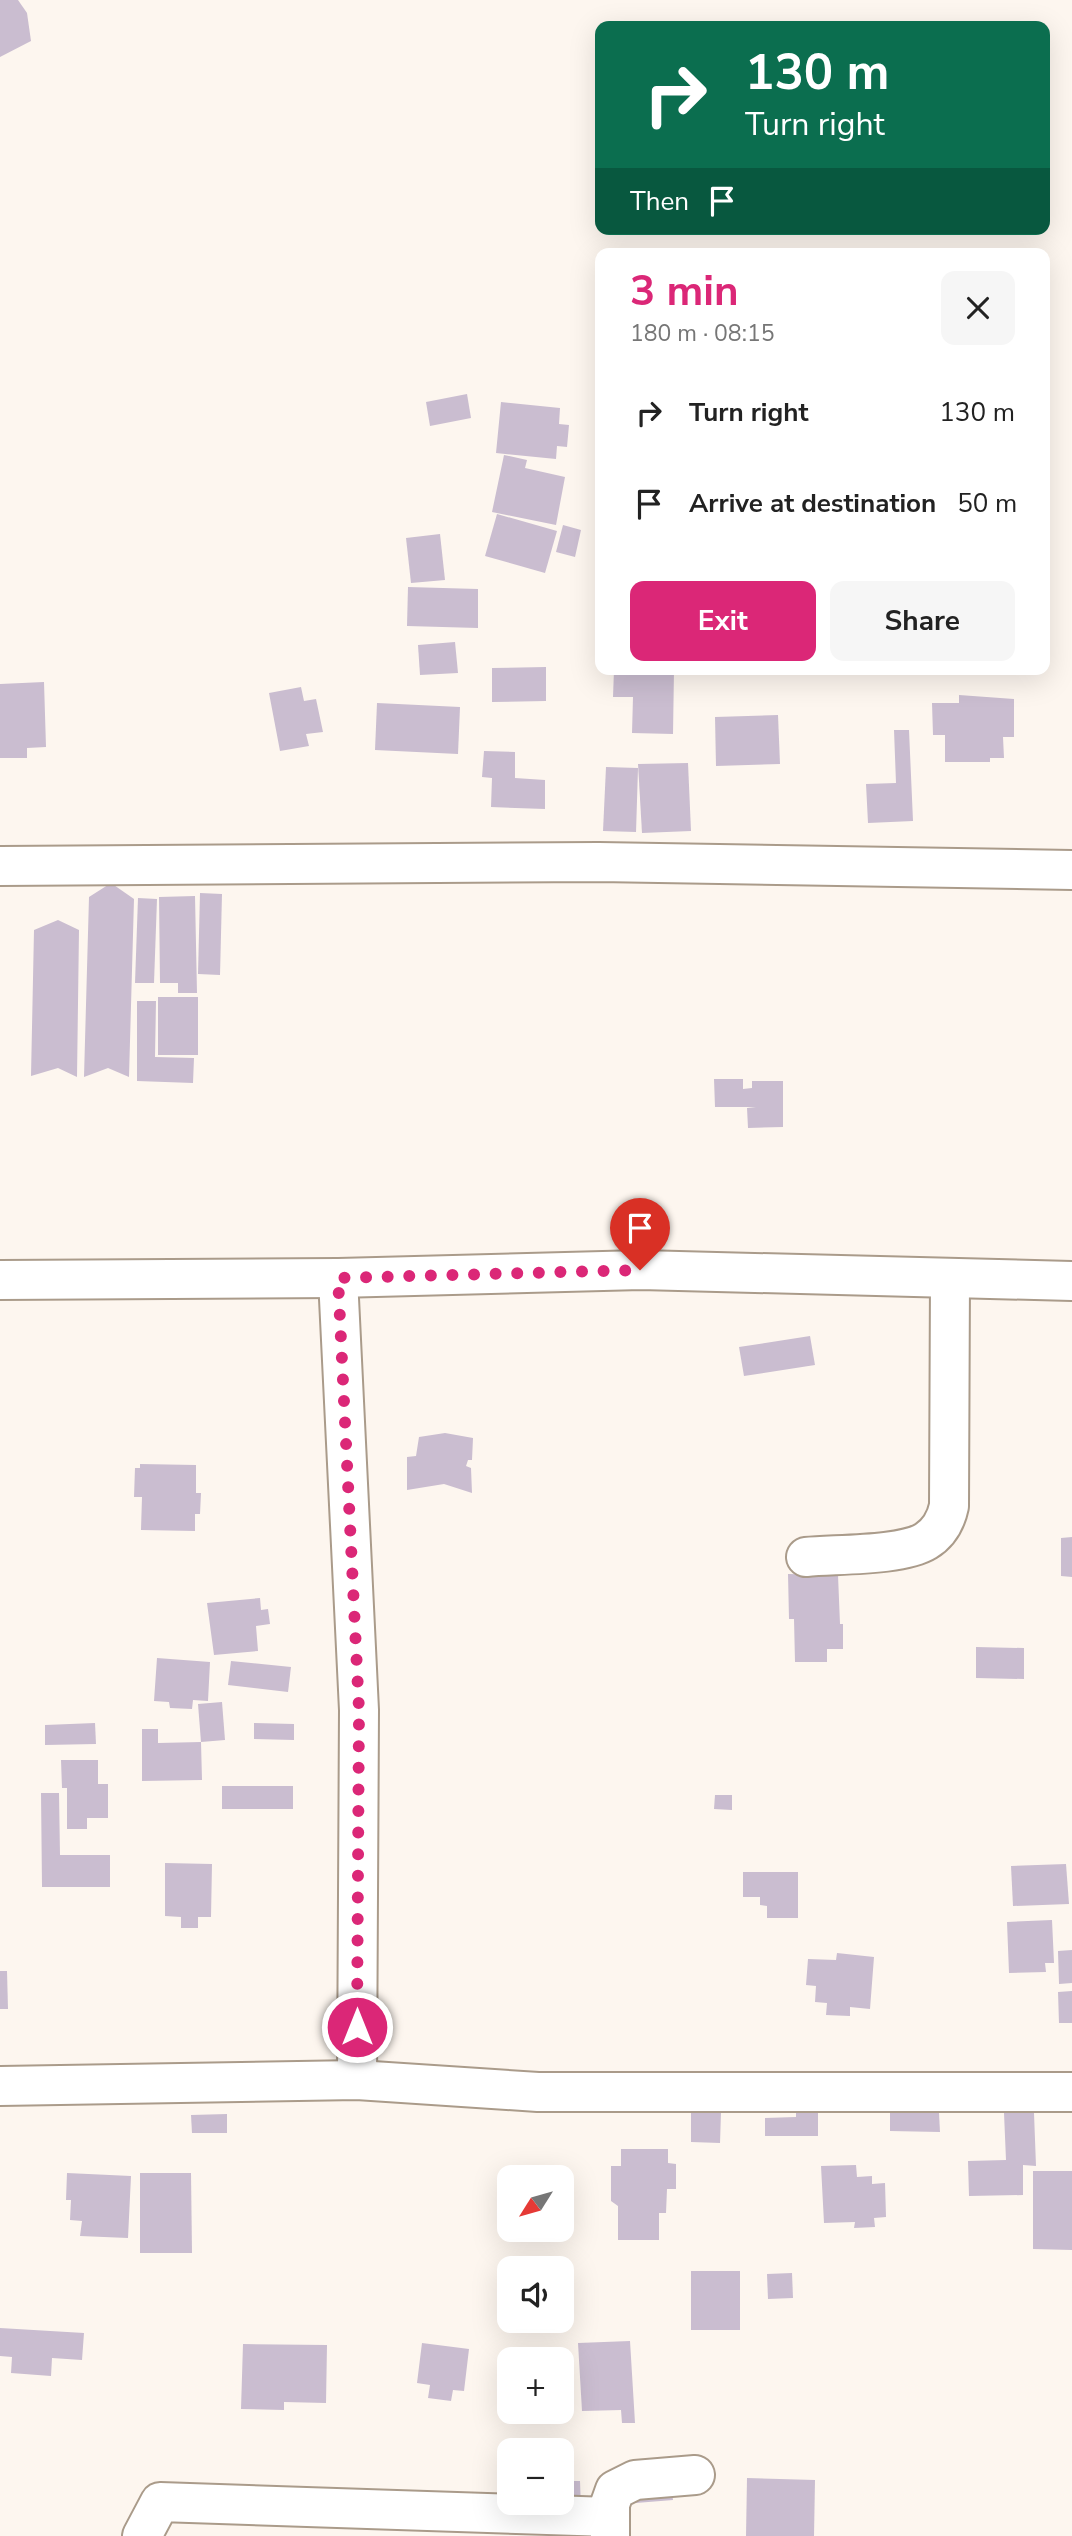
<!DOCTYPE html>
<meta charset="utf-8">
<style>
body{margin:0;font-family:"Nunito Sans",sans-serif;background:#f6f6f6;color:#222;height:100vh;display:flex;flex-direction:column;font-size:26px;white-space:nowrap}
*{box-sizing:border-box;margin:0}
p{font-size:23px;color:#767676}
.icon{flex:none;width:38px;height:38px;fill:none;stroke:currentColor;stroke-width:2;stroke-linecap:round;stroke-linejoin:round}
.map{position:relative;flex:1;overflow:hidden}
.drawer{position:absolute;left:595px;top:248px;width:455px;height:427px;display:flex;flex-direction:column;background:#fff;border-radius:14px;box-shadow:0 7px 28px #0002}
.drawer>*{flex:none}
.guide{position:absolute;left:595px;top:21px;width:455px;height:214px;border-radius:14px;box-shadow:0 7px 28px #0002;background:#0b6e4f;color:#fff;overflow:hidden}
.needle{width:46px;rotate:233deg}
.tools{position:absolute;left:497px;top:2165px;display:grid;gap:14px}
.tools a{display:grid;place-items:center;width:77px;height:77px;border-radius:14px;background:#fff;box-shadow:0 7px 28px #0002;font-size:35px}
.pin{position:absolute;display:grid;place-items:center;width:60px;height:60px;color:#fff;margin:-72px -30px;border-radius:50% 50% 50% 0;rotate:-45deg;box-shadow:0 0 7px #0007}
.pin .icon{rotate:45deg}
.me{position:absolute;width:77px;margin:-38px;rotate:0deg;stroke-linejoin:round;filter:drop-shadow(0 0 5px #0008)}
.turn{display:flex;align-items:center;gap:24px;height:147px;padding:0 35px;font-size:32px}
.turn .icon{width:91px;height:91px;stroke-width:2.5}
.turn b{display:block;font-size:49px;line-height:60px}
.then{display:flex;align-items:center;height:66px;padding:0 35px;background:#0003;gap:14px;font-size:26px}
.round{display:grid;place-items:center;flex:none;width:74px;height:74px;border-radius:14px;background:#f6f6f6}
.head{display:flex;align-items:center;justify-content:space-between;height:119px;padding:0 35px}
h1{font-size:42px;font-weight:700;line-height:52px;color:#db2777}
.button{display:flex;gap:14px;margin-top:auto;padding:14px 35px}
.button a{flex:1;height:80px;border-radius:14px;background:#db2777;color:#fff;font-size:28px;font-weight:700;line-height:80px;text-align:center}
.button a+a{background:#f6f6f6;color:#222}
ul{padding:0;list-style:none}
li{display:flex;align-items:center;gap:21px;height:91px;padding:0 35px}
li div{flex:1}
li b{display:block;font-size:26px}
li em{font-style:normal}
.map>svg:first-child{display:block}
.building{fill:#cabdd0}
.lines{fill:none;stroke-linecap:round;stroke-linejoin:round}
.minor-casing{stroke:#aa9b8a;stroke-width:42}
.minor{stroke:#fff;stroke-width:38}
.route{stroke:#db2777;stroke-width:12;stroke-dasharray:0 21.6}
</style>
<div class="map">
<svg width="1072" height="2536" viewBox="0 0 1072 2536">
<rect width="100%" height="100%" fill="#fdf6ef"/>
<!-- building -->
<g class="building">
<path d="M0 0H18L27 13 31 41 0 57Z"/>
<path d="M467 394 471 418 430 426 426 402Z"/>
<path d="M501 402 560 408 559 424 569 425 567 447 557 446 556 459 496 453Z"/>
<path d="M504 455 527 460 525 468 565 477 556 525 492 512Z"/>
<path d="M497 514 557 531 545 573 485 556Z"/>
<path d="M563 525 581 530 575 557 556 552Z"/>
<path d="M440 534 445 580 411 583 406 538Z"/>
<path d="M408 587 478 589V628L407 626Z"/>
<path d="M455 642 458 673 420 675 418 645Z"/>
<path d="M546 667V701L492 702V668Z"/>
<path d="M614 670H674L673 734 632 733 633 697H613Z"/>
<path d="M44 682 46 747 27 748V758H0V684Z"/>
<path d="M301 687 304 701 316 699 323 732 306 734 309 746 280 751 269 693Z"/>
<path d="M959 695 1014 699V737H1003L1004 758H990V762H945V735H933L932 703H959Z"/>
<path d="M377 703 460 707 458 754 375 750Z"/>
<path d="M778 715 780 764 716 766 715 717Z"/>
<path d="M894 730H909L913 821 868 823 866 784 896 783Z"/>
<path d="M484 751 515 752V778L545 780V809L491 807 492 778 482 777Z"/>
<path d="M688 763 691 831 642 833 638 764Z"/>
<path d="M606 767 638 768 636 832 603 831Z"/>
<path d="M111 883 134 899 129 1077 108 1068 84 1077 89 897Z"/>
<path d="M200 893 222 894 220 975 198 974Z"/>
<path d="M195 896 197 993H178V983H160L159 897Z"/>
<path d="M138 898 157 899 154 983H135Z"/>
<path d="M58 920 79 930 77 1077 58 1068 31 1076 34 930Z"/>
<rect x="158" y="997" width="40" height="58"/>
<path d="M137 1001H156L155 1057 194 1058 193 1083 137 1081Z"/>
<path d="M714 1079H743V1089L752 1088V1081H783V1127L748 1128 747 1108 756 1107H715Z"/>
<path d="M810 1336 815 1365 744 1376 739 1347Z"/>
<path d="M445 1433 473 1438 472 1460H468L466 1466 471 1468 472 1493 444 1484 407 1490V1457L416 1456 419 1437Z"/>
<path d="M140 1464 196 1465V1493H201L200 1514H195V1531L141 1530 142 1497H134L135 1468H140Z"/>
<path d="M1072 1537V1577L1061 1576V1538Z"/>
<path d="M788 1574 838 1575 840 1624H843V1649H827V1662H795L794 1619H789Z"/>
<path d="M260 1598 261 1610 268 1609 270 1624 256 1626 258 1651 214 1655 207 1603Z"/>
<path d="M976 1647 1024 1648V1679L976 1678Z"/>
<path d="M157 1658 210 1662 208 1701 193 1700 192 1709 170 1708 169 1702 154 1701Z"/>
<path d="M231 1661 291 1667 288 1692 228 1685Z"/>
<path d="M222 1702 225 1740 201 1742 198 1704Z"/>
<path d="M95 1723 96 1744 45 1745V1725Z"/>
<path d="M254 1723 294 1724V1740L254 1739Z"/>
<path d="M142 1729H158V1743L201 1742 202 1780 142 1781Z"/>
<path d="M61 1760H98V1784H108V1818H87V1829H67V1788H62Z"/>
<rect x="222" y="1786" width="71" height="23"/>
<path d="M41 1793H59L60 1855H110V1887H42Z"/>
<path d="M715 1795H732V1810L714 1809Z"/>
<path d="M165 1863 212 1864 211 1917H198V1928H181V1917L165 1916Z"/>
<path d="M1066 1864 1069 1904 1013 1906 1011 1866Z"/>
<path d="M743 1872H798V1918H767V1906L760 1905V1897H743Z"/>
<path d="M1052 1920 1054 1963H1045L1046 1972 1009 1973 1007 1922Z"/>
<path d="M1072 1950V1983L1059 1984 1058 1951Z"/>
<path d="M837 1953 874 1957 870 2009 850 2007V2016L826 2015 827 2003 815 2002 816 1986 806 1985 808 1959 836 1960Z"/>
<path d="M0 1971H7L8 2009H0Z"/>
<path d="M1072 1991V2023H1059L1058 1992Z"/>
<path d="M796 2106H818V2136H765V2118L796 2117Z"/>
<path d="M691 2111 721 2112 720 2143 691 2142Z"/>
<path d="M890 2113H939L940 2132 890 2131Z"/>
<path d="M1004 2113H1034L1036 2166 1023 2165V2195L969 2196 968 2161 1006 2160Z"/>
<path d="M227 2114V2133H192L191 2115Z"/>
<path d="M621 2149H668V2163L676 2164V2189H667L666 2213H659V2240H618V2206L611 2201V2166H621Z"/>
<path d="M856 2165 857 2177 872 2176V2184L885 2183 886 2217 874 2218 875 2227 854 2228 855 2222 824 2223 821 2166Z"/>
<path d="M1033 2171H1072V2250L1033 2249Z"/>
<path d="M67 2173 131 2176 128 2238 80 2236 82 2221 70 2220 71 2200H66Z"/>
<path d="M140 2173H191L192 2253H140Z"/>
<rect x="691" y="2271" width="49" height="59"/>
<path d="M792 2273 793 2298 768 2299 767 2274Z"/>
<path d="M0 2328 84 2333 82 2360 52 2358 51 2376 11 2373 12 2357 0 2356Z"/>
<path d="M630 2341 635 2423H622L621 2410 582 2411 578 2343Z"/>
<path d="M422 2343 469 2349 464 2391 453 2390 451 2401 428 2398 430 2385 417 2383Z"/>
<path d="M243 2344 327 2345 326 2403 284 2402V2410L241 2409Z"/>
<path d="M747 2478 815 2480 814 2536H746Z"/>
<path d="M562 2481H580L582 2536H560L559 2502H562Z"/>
<path d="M671 2483 673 2500 636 2503 634 2485Z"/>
</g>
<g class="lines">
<defs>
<g id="minor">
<path d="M0 866 599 862 1072 870"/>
<path d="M338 1278 359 1710 357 2080"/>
<path d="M0 1280 338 1278 641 1270 1072 1281"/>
<path d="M806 1557C835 1554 902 1556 926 1541 939 1533 946 1520 949 1506L950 1278"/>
<path d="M0 2086 357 2080 538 2092H1072"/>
<path d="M142 2536 160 2502 609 2517"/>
<path d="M610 2536V2504L615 2490 635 2480 695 2475"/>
</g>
</defs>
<!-- minor casing -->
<use href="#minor" class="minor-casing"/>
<!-- minor -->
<use href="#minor" class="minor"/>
</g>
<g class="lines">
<!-- route -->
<path class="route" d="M357 2027 359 1710 338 1278 640 1270"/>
</g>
</svg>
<div class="tools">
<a><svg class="needle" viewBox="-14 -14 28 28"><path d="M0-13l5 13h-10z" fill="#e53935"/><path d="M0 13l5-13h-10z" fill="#767676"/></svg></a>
<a><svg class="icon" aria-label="sound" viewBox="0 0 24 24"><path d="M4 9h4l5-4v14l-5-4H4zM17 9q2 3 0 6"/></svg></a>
<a>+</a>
<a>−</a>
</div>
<div class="pin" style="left:640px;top:1270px;background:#d93025"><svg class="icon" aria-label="arrive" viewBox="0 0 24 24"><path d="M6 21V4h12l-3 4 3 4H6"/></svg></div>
<svg class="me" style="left:357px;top:2027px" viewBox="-20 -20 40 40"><circle r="17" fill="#db2777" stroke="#fff" stroke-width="3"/><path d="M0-11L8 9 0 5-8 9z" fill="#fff"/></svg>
<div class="guide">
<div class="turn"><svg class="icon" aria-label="right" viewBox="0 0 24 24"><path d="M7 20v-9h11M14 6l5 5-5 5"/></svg><div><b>130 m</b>Turn right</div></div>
<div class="then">Then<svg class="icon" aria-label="arrive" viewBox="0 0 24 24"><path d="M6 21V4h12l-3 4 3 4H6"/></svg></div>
</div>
<section class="drawer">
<div class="head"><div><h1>3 min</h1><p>180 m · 08:15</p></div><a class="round"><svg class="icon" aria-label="close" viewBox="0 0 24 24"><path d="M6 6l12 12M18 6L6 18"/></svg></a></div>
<ul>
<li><svg class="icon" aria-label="right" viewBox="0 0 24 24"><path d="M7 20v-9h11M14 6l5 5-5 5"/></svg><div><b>Turn right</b></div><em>130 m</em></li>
<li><svg class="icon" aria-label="arrive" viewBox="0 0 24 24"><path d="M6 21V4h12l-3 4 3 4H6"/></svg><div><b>Arrive at destination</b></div><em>50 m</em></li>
</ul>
<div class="button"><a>Exit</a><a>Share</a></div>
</section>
</div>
